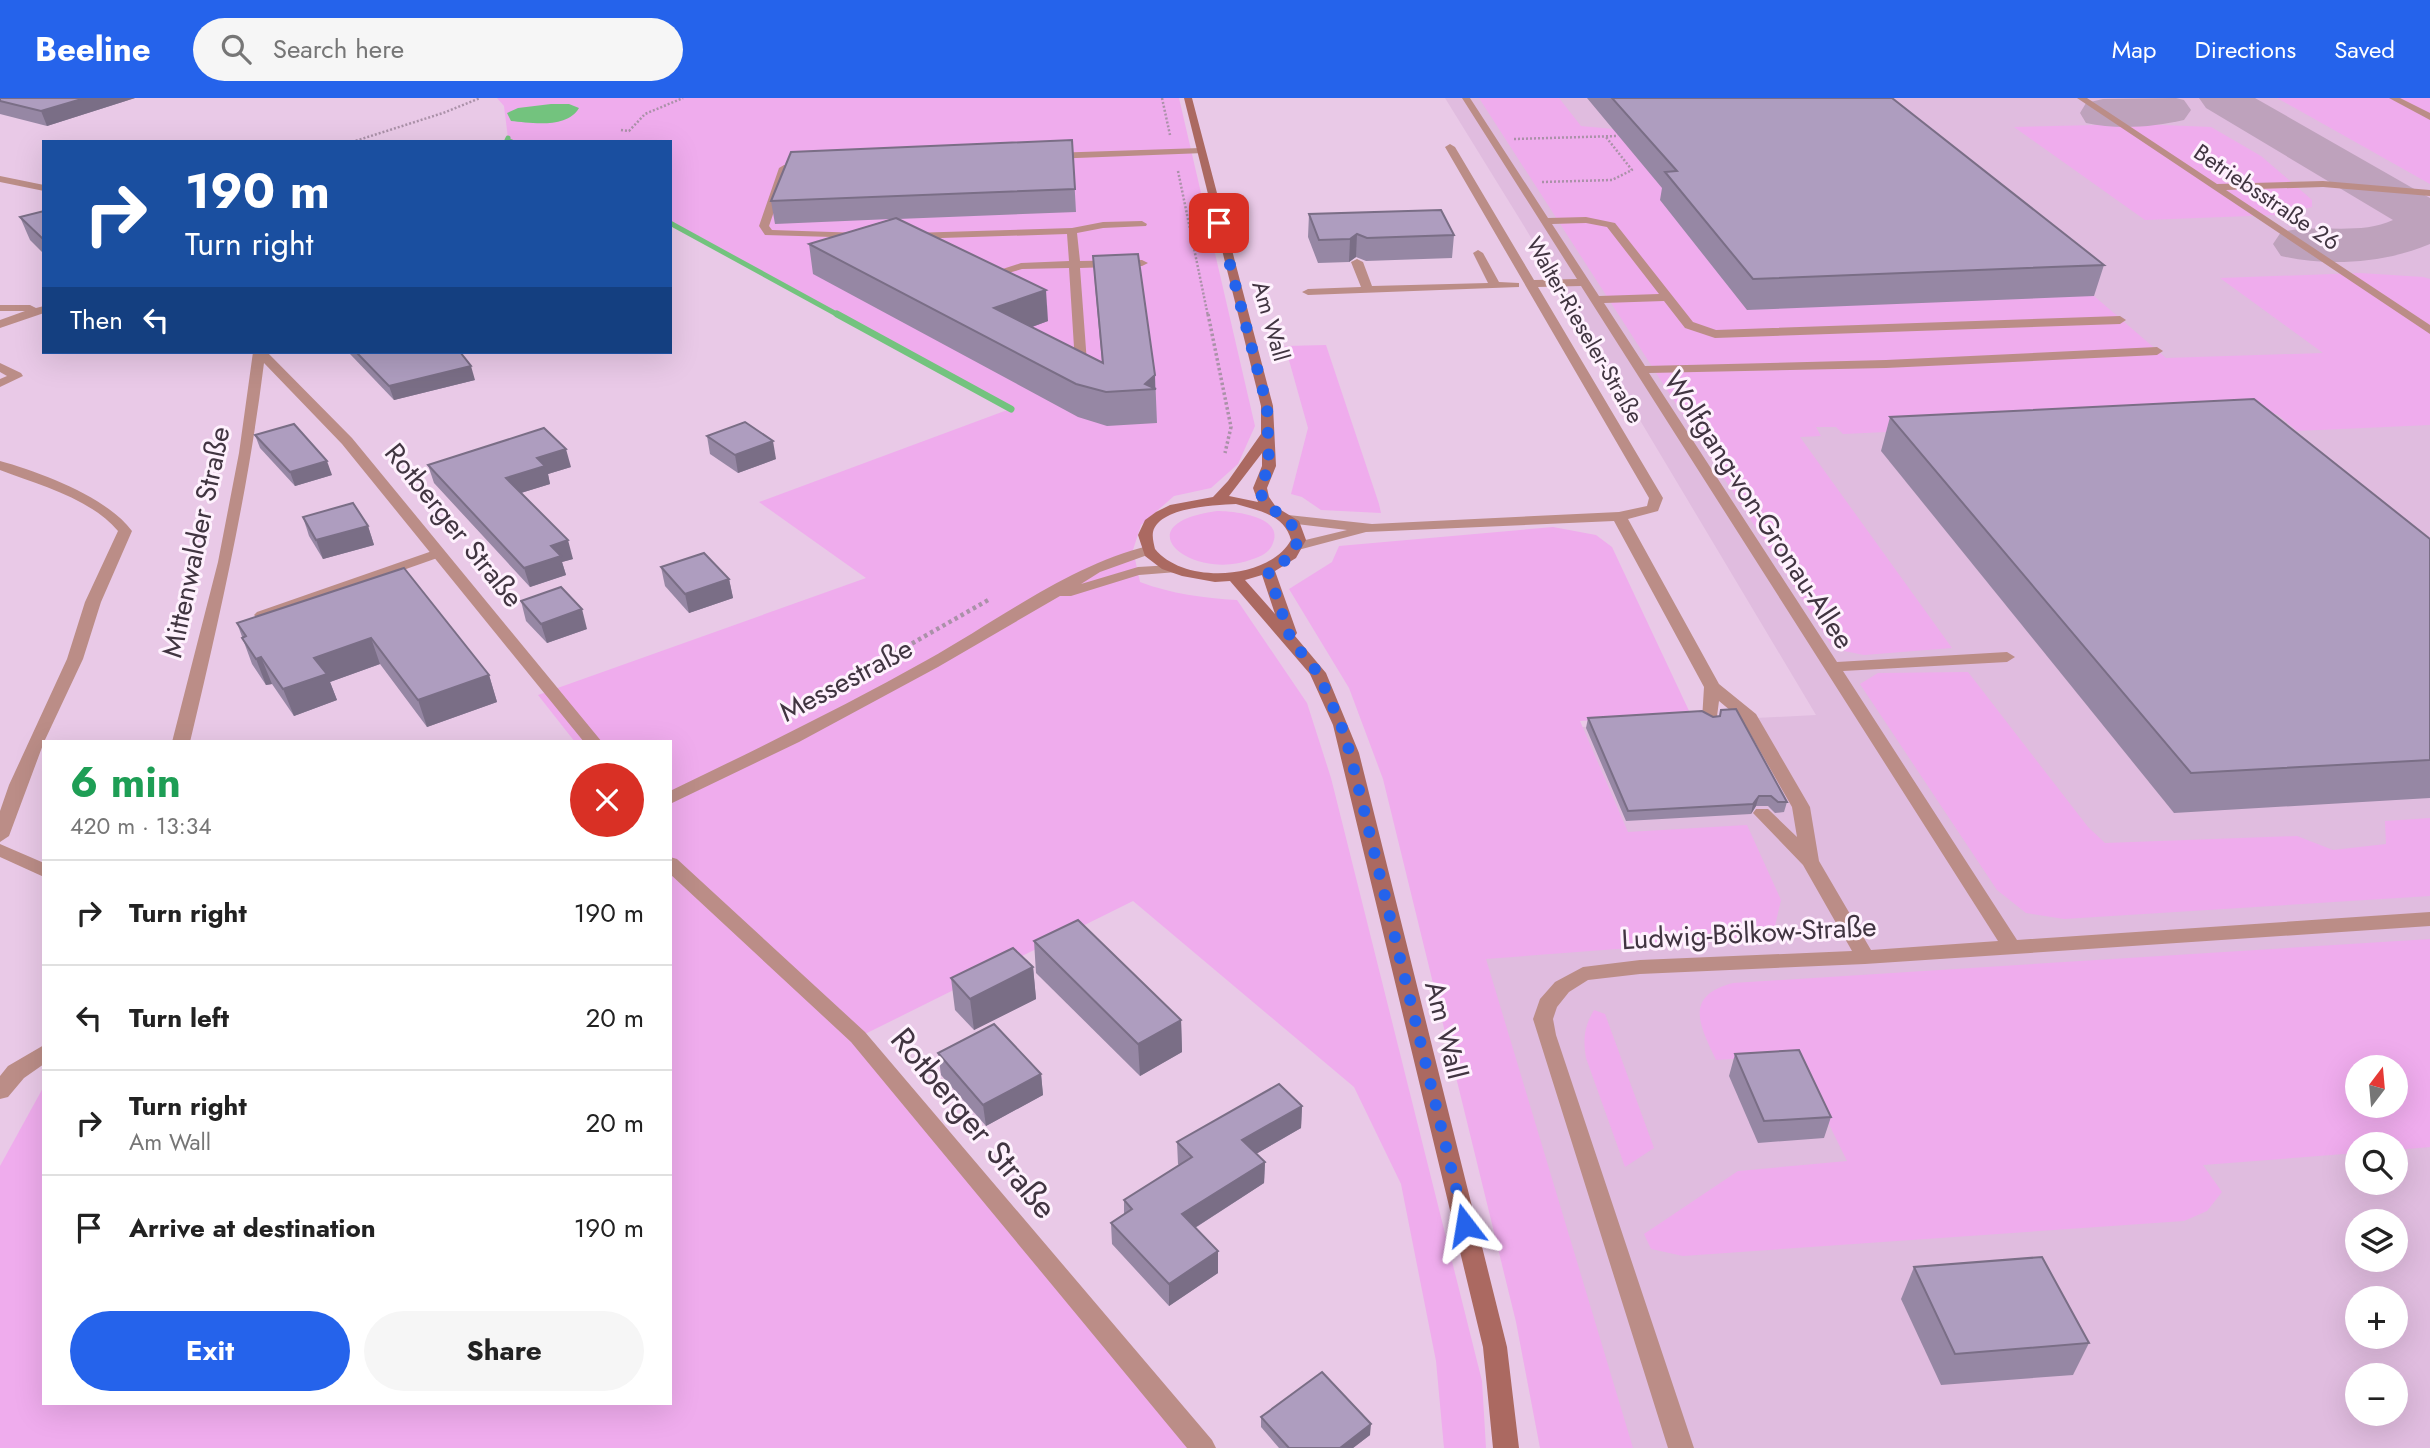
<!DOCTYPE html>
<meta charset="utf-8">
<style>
body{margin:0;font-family:Jost,sans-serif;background:#f6f6f6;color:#222;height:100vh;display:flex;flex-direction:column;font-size:26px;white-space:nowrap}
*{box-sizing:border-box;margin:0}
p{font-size:23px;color:#767676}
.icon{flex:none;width:38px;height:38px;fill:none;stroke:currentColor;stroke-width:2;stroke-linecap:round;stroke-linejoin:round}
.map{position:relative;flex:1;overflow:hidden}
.side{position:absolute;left:42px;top:642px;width:630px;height:665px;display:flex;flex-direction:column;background:#fff;border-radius:0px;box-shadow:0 7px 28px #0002}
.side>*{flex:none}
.top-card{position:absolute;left:42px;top:42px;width:630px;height:214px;border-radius:0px;box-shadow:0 7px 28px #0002;background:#1a4fa0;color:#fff;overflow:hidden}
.needle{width:46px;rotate:16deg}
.controls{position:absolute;left:2345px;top:957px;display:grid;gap:14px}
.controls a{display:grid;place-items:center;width:63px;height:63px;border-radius:50%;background:#fff;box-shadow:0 7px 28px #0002;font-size:35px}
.pin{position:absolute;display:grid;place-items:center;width:60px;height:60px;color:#fff;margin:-30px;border-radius:14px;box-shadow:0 4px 10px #0006}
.me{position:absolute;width:77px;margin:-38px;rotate:346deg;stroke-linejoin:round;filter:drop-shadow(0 0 5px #0008)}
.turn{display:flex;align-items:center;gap:24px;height:147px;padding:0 28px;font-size:32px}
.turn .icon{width:91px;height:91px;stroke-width:2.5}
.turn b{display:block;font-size:49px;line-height:60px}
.then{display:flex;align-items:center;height:66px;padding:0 28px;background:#0003;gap:14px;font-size:26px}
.round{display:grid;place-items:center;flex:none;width:74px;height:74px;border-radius:37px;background:#f6f6f6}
.summary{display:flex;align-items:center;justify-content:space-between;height:119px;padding:0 28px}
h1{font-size:42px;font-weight:700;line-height:52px;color:#1e9e55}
.primary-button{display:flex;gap:14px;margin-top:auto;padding:14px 28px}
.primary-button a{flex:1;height:80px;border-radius:42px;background:#2563eb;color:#fff;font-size:28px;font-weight:700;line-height:80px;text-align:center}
.primary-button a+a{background:#f6f6f6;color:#222}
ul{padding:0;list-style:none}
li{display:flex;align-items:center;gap:21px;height:105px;padding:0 28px;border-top:2px solid #e0e0e0}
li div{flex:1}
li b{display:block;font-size:26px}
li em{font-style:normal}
header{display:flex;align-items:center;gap:42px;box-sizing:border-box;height:98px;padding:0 35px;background:#2563eb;color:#fff}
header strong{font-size:33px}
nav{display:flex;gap:38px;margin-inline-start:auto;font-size:24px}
.search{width:490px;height:63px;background:#f6f6f6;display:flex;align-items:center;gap:18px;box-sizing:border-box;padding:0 24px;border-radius:38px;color:#767676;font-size:26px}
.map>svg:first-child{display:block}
.built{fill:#e0bcdf;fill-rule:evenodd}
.green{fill:#efaced;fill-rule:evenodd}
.water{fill:#73c37e}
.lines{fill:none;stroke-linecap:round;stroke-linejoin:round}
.stream-far1{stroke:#73c37e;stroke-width:5}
.stream{stroke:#73c37e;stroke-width:7}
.taxiway{fill:#bea2bc;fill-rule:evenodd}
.path-far2{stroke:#aa91a8;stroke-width:2.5;stroke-dasharray:2 2;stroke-linecap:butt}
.path-far1{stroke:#aa91a8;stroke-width:3.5;stroke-dasharray:2.5 2.5;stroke-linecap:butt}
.path{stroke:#aa91a8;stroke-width:4.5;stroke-dasharray:3.5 3.5;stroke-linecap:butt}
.lane{fill:#bb8d87;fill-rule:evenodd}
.street{fill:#bb8d87;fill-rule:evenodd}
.secondary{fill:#ab6961;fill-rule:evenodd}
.wall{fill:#9687a4}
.shaded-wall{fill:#7a6e86}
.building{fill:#ae9dbf;stroke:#7a6e86;stroke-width:2}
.route{stroke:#2563eb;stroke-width:12;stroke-dasharray:0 21.6}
.labels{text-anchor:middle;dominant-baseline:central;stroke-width:6;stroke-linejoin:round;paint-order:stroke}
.far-street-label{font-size:23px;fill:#413541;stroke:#fef1fd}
.street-label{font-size:28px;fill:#413541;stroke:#fef1fd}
.near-street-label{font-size:33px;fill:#413541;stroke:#fef1fd}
</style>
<header>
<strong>Beeline</strong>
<div class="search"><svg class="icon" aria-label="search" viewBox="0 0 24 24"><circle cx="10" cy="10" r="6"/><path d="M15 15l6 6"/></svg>Search here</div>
<nav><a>Map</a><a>Directions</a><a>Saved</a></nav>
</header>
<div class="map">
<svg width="2430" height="1350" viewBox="0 0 2430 1350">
<rect width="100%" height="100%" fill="#e9c9e7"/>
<!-- built -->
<path class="built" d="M1445 0H2430V1350H1614L1420 693 1582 629 1816 617 1524 128ZM2357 970H2396V1008H2357ZM2357 1046H2396V1085H2357ZM2357 1124H2396V1162H2357ZM2357 1200H2396V1239H2357ZM2357 1278H2396V1316H2357Z"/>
<!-- green -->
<g class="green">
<path d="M497 0H1179L1255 328 1238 366 1211 390 1174 398 1141 427 1133 452 1140 484C1172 496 1203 500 1237 502L1307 605 1331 680 1482 1283 1486 1350H1444L1436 1263 1401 1086 1354 989 1133 803 859 939 1207 1350H0V1068L44 988V1306H670V644H575L538 597 866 480 759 404 1010 311 670 125V44H516L508 40 504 8Z"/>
<path d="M1479 0H1559L1581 28 1613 31 2094 198 2166 260 2323 255 2220 180 2360 175 2423 179 2430 181V327L2297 333 2277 316 1843 336 1836 329H1816L1821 338 1800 339 1952 550 1864 557 1834 551Z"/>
<path d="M2277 0H2430V86Z"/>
<path d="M2139 26 2211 29 2261 58 2312 102V109L2276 117 2145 122 2014 29Z"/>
<path d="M1326 247 1379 406 1381 415 1321 412 1302 399 1291 396 1308 330 1285 248Z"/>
<path d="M1217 413C1233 413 1284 418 1273 445 1270 454 1262 458 1253 461 1193 485 1120 426 1217 413Z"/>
<path d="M1553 429 1596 437 1612 449 1690 615 1580 623 1628 734 1747 727 1781 802 1775 828 1750 841 1486 861 1633 1350H1540L1516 1224 1383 681 1349 590 1289 491 1332 464 1339 448Z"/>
<path d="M1968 574 2088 729 2105 745 2297 738 2333 752 2386 746 2385 723 2430 720V798L2064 821 2026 815 1997 792 1860 586 1878 575Z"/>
<path d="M2430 841V1049L2396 1052V1046H2357V1055L2203 1067 2222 1094 2207 1113 2184 1123 1683 1158 1651 1151 1644 1136 1738 1073 1847 1063 1795 957 1716 962C1699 926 1684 898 1733 885ZM2357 970H2396V1008H2357Z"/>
<path d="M1594 912 1605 916 1654 1050 1625 1069 1586 960C1583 941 1584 929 1594 912Z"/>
</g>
<!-- water -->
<path class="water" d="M551 6H569L579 10C567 31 531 25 511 23L507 15 518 10Z"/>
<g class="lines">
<!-- stream-far1 -->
<g class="stream-far1">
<path d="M508 40 507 42 512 44"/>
<path d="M670 125 840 218"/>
</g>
<!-- stream -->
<path class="stream" d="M837 216 1011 311"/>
<!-- taxiway -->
<g class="taxiway">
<path d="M2176 0 2184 2 2191 12 2184 22C2154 29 2117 32 2086 25L2080 15 2086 5 2103 1Z"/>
<path d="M2199 0H2255L2430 100V146C2386 165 2328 169 2281 158L2273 146 2281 134C2317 125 2359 138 2393 122L2206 10Z"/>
</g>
<!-- path-far2 -->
<g class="path-far2">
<path d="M1162 0 1170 37"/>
<path d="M621 32 629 33 645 16 683 0"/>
<path d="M1514 41 1618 38"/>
<path d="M352 44 443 15 480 0"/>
<path d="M1178 73 1208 218"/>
<path d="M1542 84 1612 82 1632 72 1606 39"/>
</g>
<!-- path-far1 -->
<path class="path-far1" d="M1208 216 1231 329 1225 355"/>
<!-- path -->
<path class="path" d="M839 587 990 501"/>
<!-- lane -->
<g class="lane">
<path d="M1462 0H1470L1548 120 1586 119 1615 125 1693 224 1716 232 2120 218 2126 222 2120 226 1715 240 1685 230 1664 203 1604 205 1645 268 1886 262 2157 249 2163 253 2157 257 1886 270 1649 275 1837 564 2007 554 2015 559 2007 564 1843 573 2017 842 2430 814V828L1865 866 1640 876 1588 882 1569 894 1557 909 1553 921 1556 937 1694 1350H1668L1533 921 1540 901 1555 884 1583 869 1640 862 1852 853 1803 767 1753 715 1756 711H1768L1797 739 1792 709 1743 623 1719 603 1716 626 1710 627 1702 622 1704 589 1614 423 1366 434 1298 452 1291 448 1293 445 1347 432 1288 425 1281 421 1288 417 1372 426 1619 414 1647 408 1649 400 1445 49 1450 46 1455 49 1534 182 1577 181ZM1586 125 1607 129 1659 196 1599 198 1552 126ZM1581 188 1998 843 1871 852 1819 763 1810 709 1756 616 1719 586 1628 421 1658 413 1663 400 1538 189Z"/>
<path d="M2077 0H2087L2217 86 2323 83 2430 92V98L2323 89 2226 92 2430 227V236Z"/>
<path d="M2389 0H2400L2430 15V22Z"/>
<path d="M1201 50 1204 51V55L1051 61 1046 58 1051 55Z"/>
<path d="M807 66 810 67V71L788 73 769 128 772 132 862 135 867 138 866 140 765 137 759 128 779 70 784 67Z"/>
<path d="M1142 123 1147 126 1146 128 1103 130 1077 135 1080 163 1142 162 1148 165 1142 168 1080 170 1087 265 1081 269 1075 265 1069 170 1022 171 987 181 981 178 1021 165 1069 163 1067 136 911 141 906 138 911 135 1072 130 1103 124Z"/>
<path d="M1478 152 1483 155 1499 184 1519 185V189L1308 197 1302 194 1308 191 1361 189 1351 164 1357 161 1363 164 1372 188 1488 185 1473 155Z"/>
<path d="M0 207H30L36 210 44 208V215L0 230V222L25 213H0Z"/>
<path d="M0 265 21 275 23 278 0 289V281L7 278 0 274Z"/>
<path d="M0 363C40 374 107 399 132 433L101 504 83 561 44 644 9 738 0 744V713L9 687 67 561 85 504 118 433C90 400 39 387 0 372Z"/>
<path d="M438 451 445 455 443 458 267 520H257L254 517 257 514Z"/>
<path d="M0 746 44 765V779L0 759Z"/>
</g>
<!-- street -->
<g class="street">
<path d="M0 78 44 87V93L0 84Z"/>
<path d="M253 254H267L352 340 602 644H584L342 346 264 265C248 394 220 518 190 644H172L218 464 239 355Z"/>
<path d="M1148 448 1153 449 1155 452 1153 455 1100 474 1081 486 1138 469 1172 467 1177 468 1179 471 1177 474 1139 477 1071 498H1060L938 569 799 644 670 706V693C757 651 843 609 927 562 997 523 1070 467 1148 448Z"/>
<path d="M670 759 677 761 865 934 1212 1342 1216 1350H1187L851 944 670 776Z"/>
<path d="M44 947V966L24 980 8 999 0 1001V978L8 968Z"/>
</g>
<!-- secondary -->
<path class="secondary" d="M1184 0H1192L1273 308 1276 368 1267 390 1269 399 1276 409 1299 423 1306 442 1296 460 1275 473 1297 535 1295 538 1326 575 1359 655 1507 1249 1519 1350H1493L1483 1249 1333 627 1310 576 1230 483 1215 484 1182 478 1162 471 1145 458 1138 437 1145 422 1156 414 1170 407 1213 399 1228 383 1261 336V308ZM1262 355V368L1253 390 1258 404 1229 398ZM1236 406C1259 413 1284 416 1291 442 1269 482 1184 487 1155 451 1154 446 1152 440 1153 434 1159 409 1215 407 1236 406ZM1262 477 1275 516 1245 482Z"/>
</g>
<!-- wall -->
<g class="wall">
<path d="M0 0H135L47 28 0 16Z"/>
<path d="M1587 0H1892L2104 167 2094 198 1747 212 1660 102 1662 90Z"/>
<path d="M1072 42 1076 114 898 121 1048 223 1032 229 1102 264 1095 188 1093 158 1155 277 1157 325 1107 328 1078 319 813 176 809 146 891 121 775 126 771 103Z"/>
<path d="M44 113V156L30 142 20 119Z"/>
<path d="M1309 116 1454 137 1452 160 1366 163 1356 159 1349 164 1318 165 1308 139Z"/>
<path d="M350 254H356L475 282 394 302 350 256Z"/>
<path d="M1890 319 2430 441V700L2174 715 1881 353Z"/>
<path d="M255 337 332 377 295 388 260 350Z"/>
<path d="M707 338 776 361 738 375 710 356Z"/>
<path d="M428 367 571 369 548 376 550 386 521 395 573 461 562 464 566 477 530 489 434 385Z"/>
<path d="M303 419 368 428 374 447 323 461 309 438Z"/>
<path d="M661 469 729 481 733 500 689 515 665 488Z"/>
<path d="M404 470 489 577 497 604 427 629 380 566 330 584 337 602 294 618 272 586 266 587 252 566 237 525Z"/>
<path d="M521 503 587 531 547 545 526 523Z"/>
<path d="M1588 620 1787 704 1784 714 1775 715 1768 708H1756L1751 716 1626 723 1586 630Z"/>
<path d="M1034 843 1181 922 1182 954 1140 978 1036 875Z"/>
<path d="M1033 869 1036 901 974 932 955 912 951 880Z"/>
<path d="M938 955 1041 976 1043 997 986 1028 941 977Z"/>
<path d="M1735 956 1831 1019 1824 1040 1758 1045 1729 978Z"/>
<path d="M1302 1008 1301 1030 1256 1056 1265 1064 1264 1085 1195 1130 1218 1175 1169 1208 1112 1146 1111 1125 1124 1116V1102L1179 1067 1178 1066 1177 1044Z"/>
<path d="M1914 1169 2089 1245 2073 1277 1941 1287 1901 1201Z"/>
<path d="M1261 1319 1370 1337 1353 1350H1279L1261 1329Z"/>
</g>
<!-- shaded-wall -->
<g class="shaded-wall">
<path d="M85 0H135L47 28 41 13Z"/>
<path d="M1357 136 1356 159 1349 164 1350 141Z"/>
<path d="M1046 192 1048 223 996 242 994 210Z"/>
<path d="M471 268 475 282 394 302 389 288Z"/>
<path d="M1155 277V291L1145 286Z"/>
<path d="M773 343 776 361 738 375 735 357Z"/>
<path d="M566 351 571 369 548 376 550 386 511 398 506 380 537 360Z"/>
<path d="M327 363 332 377 295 388 290 374Z"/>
<path d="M368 428 374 447 323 461 316 442Z"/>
<path d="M568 442 573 461 562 464 566 477 530 489 524 470 551 448Z"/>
<path d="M729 481 733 500 689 515 685 496Z"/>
<path d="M582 511 587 531 547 545 541 526Z"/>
<path d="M371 540 380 566 330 584 337 602 294 618 283 591 314 560Z"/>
<path d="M261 559 272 586 266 587 256 561Z"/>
<path d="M489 577 497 604 427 629 418 602Z"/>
<path d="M1759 698 1756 708 1751 716 1753 706Z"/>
<path d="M1033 869 1036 901 974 932 970 901Z"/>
<path d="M1181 922 1182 954 1140 978 1138 946Z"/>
<path d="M1041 976 1043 997 986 1028 983 1007Z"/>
<path d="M1302 1008 1301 1030 1242 1064V1042Z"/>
<path d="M1265 1064 1264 1085 1182 1138V1116Z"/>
<path d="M1218 1153V1175L1169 1208V1186Z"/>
<path d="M1371 1326 1370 1337 1353 1350H1340Z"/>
</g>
<!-- building -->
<g class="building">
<path d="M0 0H85L41 13 0 3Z"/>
<path d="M1612 0H1892L2104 167 1753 181 1665 74 1677 73Z"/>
<path d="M1072 42 1075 91 771 103 791 54Z"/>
<path d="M1441 112 1454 137 1367 140 1357 136 1350 141 1319 142 1309 116Z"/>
<path d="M44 113V142L20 119Z"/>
<path d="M896 120 1046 192 994 210 1103 265 1093 158 1138 156 1155 277 1145 286 1156 291 1106 294 1076 286 809 146Z"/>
<path d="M356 254H460L471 268 389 288Z"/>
<path d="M2254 301 2430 441V662L2191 675 1890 319Z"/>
<path d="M745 324 773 343 735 357 707 338Z"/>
<path d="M294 326 327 363 290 374 255 337Z"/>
<path d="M544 330 566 351 537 360 545 368 506 380 568 442 551 448 561 458 524 470 428 367Z"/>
<path d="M353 405 368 428 316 442 303 419Z"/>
<path d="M704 455 729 481 685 496 661 469Z"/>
<path d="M404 470 489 577 418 602 371 540 314 560 327 576 283 591 261 559 256 561 242 540 246 538 237 525Z"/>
<path d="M561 489 582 511 541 526 521 503Z"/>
<path d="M1736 611 1787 704H1778L1771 698H1759L1753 706 1628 713 1588 620 1702 613 1713 619 1720 618 1721 612Z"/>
<path d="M1078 822 1181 922 1138 946 1034 843Z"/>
<path d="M1013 850 1033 869 970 901 951 880Z"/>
<path d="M994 926 1041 976 983 1007 938 955Z"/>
<path d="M1799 952 1831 1019 1764 1023 1735 956Z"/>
<path d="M1279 986 1302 1008 1242 1042 1265 1064 1182 1116 1218 1153 1169 1186 1111 1125 1132 1111 1124 1102 1192 1059 1177 1044Z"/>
<path d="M2042 1159 2089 1245 1955 1256 1914 1169Z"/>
<path d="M1322 1274 1371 1326 1340 1350H1289L1261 1319Z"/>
</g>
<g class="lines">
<!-- route -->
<path class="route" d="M1219 125 1267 308 1269 368 1260 390 1262 399 1270 410 1288 421 1299 439 1292 458 1268 473 1291 542 1318 575 1341 627 1350 655 1465 1127"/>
</g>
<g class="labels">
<!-- far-street labels -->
<g class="far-street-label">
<text transform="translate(2267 99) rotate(34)">Betriebsstraße 26</text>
<text transform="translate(1271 223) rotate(74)">Am Wall</text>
<text transform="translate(1585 232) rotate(60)">Walter-Rieseler-Straße</text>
</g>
<!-- street labels -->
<g class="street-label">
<text transform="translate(1759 412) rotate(57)">Wolfgang-von-Gronau-Allee</text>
<text transform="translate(454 427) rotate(51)">Rotberger Straße</text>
<text transform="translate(196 444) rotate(-78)">Mittenwalder Straße</text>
<text transform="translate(846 582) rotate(-28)">Messestraße</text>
<text transform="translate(1749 835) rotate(-3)">Ludwig-Bölkow-Straße</text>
<text transform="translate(1446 932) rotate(76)">Am Wall</text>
</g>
<!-- near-street labels -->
<g class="near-street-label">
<text transform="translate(974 1025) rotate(50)">Rotberger Straße</text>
</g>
</g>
</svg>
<div class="controls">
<a><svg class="needle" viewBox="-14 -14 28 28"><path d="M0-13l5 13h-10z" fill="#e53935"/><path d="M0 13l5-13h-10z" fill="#767676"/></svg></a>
<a><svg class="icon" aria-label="search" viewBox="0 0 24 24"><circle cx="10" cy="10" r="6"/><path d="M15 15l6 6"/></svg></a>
<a><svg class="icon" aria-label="layers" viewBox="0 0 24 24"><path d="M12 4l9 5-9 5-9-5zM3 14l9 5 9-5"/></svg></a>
<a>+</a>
<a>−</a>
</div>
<div class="pin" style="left:1219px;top:125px;background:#d93025"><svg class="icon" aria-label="arrive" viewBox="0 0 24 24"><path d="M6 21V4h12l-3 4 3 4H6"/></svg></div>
<svg class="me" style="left:1465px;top:1127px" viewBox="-20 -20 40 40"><path d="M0-17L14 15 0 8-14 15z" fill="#2563eb" stroke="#fff" stroke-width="4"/></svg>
<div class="top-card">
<div class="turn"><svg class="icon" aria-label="right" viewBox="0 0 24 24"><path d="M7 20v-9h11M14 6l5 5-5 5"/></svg><div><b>190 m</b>Turn right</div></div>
<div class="then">Then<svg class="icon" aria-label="left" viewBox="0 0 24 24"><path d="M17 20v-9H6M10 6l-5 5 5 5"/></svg></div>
</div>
<section class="side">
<div class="summary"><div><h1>6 min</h1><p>420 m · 13:34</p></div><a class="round" style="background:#d93025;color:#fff"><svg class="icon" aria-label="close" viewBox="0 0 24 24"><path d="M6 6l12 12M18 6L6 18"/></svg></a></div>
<ul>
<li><svg class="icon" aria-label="right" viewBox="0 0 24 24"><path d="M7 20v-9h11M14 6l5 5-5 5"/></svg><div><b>Turn right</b></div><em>190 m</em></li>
<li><svg class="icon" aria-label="left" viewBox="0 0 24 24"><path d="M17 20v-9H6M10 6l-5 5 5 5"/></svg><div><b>Turn left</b></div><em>20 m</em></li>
<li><svg class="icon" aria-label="right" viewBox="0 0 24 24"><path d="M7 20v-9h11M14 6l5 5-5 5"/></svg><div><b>Turn right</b><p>Am Wall</p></div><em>20 m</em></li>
<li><svg class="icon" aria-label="arrive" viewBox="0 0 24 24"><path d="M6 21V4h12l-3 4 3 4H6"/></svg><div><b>Arrive at destination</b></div><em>190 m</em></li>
</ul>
<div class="primary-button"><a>Exit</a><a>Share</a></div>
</section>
</div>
